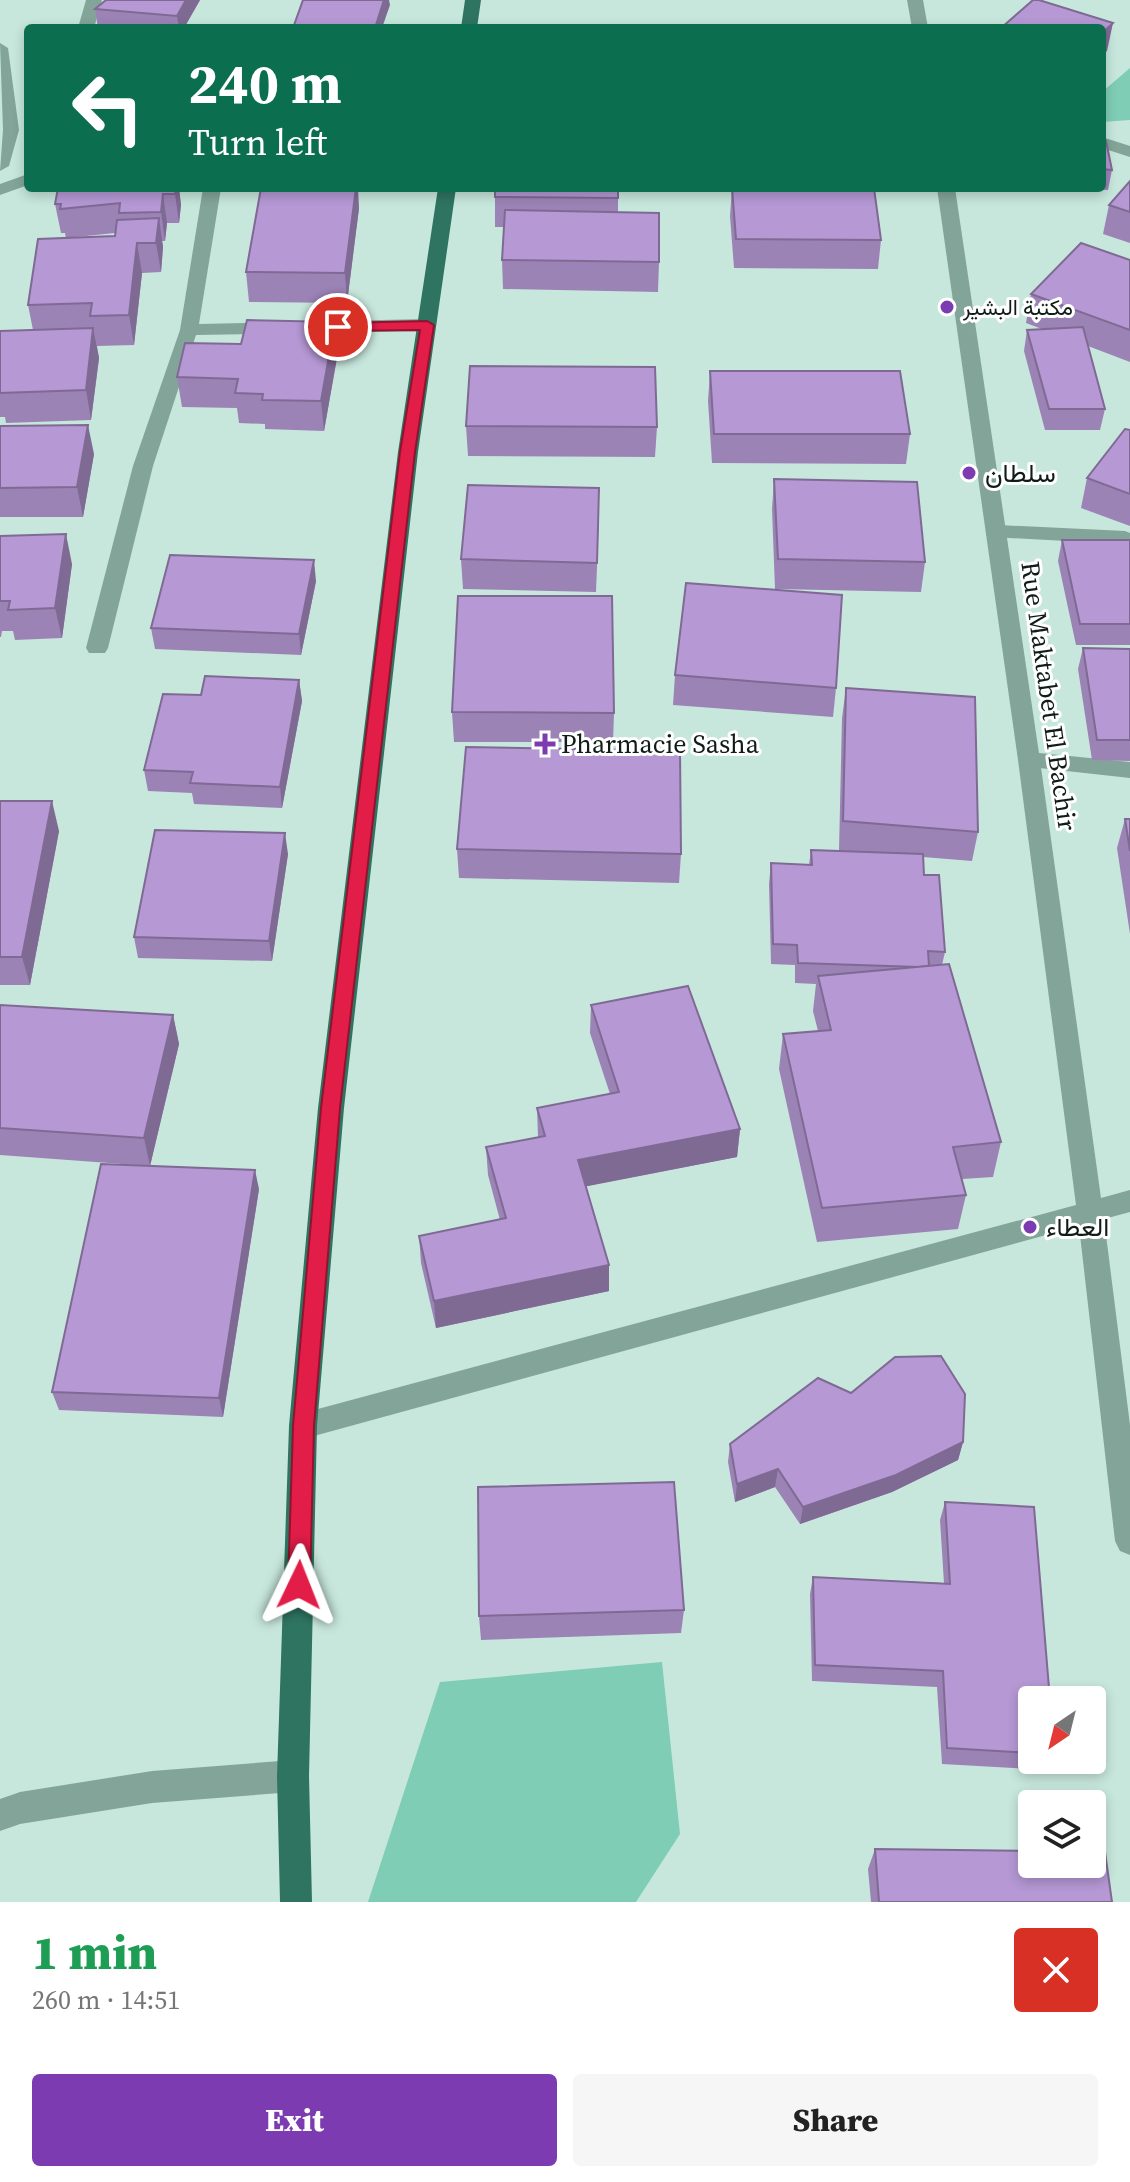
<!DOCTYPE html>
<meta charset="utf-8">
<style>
body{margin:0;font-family:"Source Serif 4",Vazirmatn,serif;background:#f6f6f6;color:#222;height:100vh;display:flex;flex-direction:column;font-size:30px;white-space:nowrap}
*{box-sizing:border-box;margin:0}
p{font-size:26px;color:#767676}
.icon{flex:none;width:44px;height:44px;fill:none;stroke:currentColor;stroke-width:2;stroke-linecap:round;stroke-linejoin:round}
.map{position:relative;height:1902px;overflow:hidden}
.panel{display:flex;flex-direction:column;background:#fff;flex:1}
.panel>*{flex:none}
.top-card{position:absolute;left:24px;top:24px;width:1082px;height:168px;border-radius:8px;box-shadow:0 4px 12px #0003;background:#0b6e4f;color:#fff;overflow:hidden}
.needle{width:52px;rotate:215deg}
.tools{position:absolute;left:1018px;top:1686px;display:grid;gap:16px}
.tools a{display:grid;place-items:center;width:88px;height:88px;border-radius:8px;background:#fff;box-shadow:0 4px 12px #0003;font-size:40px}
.pin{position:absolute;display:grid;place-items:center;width:68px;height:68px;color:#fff;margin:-34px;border:4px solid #fff;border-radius:50%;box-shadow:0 2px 8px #0007}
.me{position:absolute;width:88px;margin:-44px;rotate:2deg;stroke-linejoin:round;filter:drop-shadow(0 0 6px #0008)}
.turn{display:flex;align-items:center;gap:28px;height:168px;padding:0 32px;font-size:36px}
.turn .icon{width:104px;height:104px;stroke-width:2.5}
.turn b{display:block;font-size:56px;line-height:68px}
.round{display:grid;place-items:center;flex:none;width:84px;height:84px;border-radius:8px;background:#f6f6f6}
.head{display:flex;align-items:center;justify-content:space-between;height:136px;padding:0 32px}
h1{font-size:48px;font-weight:800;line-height:60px;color:#1e9e55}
.button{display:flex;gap:16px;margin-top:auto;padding:16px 32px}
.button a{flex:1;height:92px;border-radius:8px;background:#7c3bb0;color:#fff;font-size:32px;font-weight:800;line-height:92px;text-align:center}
.button a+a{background:#f6f6f6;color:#222}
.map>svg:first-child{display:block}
.green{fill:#7fcdb5}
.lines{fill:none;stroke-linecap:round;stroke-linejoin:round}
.lane{fill:#83a599;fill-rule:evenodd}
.street{fill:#83a599;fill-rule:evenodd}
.primary{fill:#2e7461;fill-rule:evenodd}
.wall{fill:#9c83b6}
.shaded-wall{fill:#7f6a94}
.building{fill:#b598d4;stroke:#7f6a94;stroke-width:2}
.route{fill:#e11d48;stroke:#92132f;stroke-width:2}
.poi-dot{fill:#7c3bb0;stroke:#fff;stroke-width:3}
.labels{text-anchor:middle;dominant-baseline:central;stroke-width:6;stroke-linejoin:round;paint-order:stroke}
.far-poi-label{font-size:22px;fill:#101c18;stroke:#fff;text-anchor:start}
.poi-label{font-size:26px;fill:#101c18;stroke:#fff;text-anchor:start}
.street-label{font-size:26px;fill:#101c18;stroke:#fff}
</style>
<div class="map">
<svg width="1130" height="1902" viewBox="0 0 1130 1902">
<rect width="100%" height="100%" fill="#c7e7dc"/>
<!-- green -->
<g class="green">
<path d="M1130 68V120L1102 122V92Z"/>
<path d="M662 1662 680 1834 636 1902H368L440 1682Z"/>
</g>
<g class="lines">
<!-- lane -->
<g class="lane">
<path d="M998 525 1125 531 1130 533V548L1121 544 991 537 988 532 991 527Z"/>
<path d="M1029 752 1130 762V778L1021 766 1018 760 1021 754Z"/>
</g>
<!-- street -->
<g class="street">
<path d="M86 0H102L94 28H78Z"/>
<path d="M907 0H923L928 28H912Z"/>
<path d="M0 43 8 48 19 130 9 166 0 171 3 130Z"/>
<path d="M1102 137 1130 146V157L1102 148Z"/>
<path d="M28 174V185L0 195V184Z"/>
<path d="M203 188H221L199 324 427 319 436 325 427 331 196 335 153 466 108 648 105 653H89L86 648 133 466 180 330Z"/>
<path d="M937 188H955L1040 760 1101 1198 1130 1190V1212L1104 1219 1130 1425V1555L1120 1551 1115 1541 1079 1226 303 1439 293 1435 289 1426 293 1417 303 1413 1076 1205 1018 760Z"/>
<path d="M293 1760 304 1765 309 1776 304 1787 293 1792 152 1803 20 1824 0 1831V1799L20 1792 152 1771Z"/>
</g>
<!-- primary -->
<g class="primary">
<path d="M465 0H481L477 28H461Z"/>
<path d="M438 188H456L418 452 344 1108 317 1426 309 1776 312 1902H280L277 1776 289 1426 318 1108 398 452Z"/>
</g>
</g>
<!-- wall -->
<g class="wall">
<path d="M106 0H200L184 28H98L95 9Z"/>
<path d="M1102 141 1112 170 1108 190 1010 188H1102Z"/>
<path d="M1130 181V243L1103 234 1109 205Z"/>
<path d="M58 188H188L179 189 181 205 179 223H167L165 241H162L163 247 161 272 142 273 134 345 97 346 99 358 91 420 6 423 5 417H0V331L33 330 28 305 115 236V233L66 238 65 233H61L55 204Z"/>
<path d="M618 188V212L659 262 658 292 503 289 502 260 504 227H495V197Z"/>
<path d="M732 188 881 240 878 269 734 268 730 216Z"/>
<path d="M359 208 347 303 249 302 246 272Z"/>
<path d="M1130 260V362L1088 346 1105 409 1100 430H1045L1024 351 1027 330 1042 329 1026 323 1031 294Z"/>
<path d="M335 322 338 352 324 431 265 429V424L239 423 237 408 182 407 177 377 241 344Z"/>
<path d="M710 371 910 434 906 464 712 463 708 401Z"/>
<path d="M0 426 94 454 83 517H0Z"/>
<path d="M466 426 657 427 655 457 468 456Z"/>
<path d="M1130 430V526L1081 508 1087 478Z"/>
<path d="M774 479 925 562 921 592 775 589 772 509Z"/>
<path d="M599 517 596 592 463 589 461 559Z"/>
<path d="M0 536 72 564 62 638 15 640 13 631H2L1 637H0Z"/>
<path d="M1062 540H1130V645H1076L1058 561Z"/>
<path d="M316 581 301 655 155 649 151 628Z"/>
<path d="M1083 648 1130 649V761L1092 760 1078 669Z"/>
<path d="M675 675 836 688 833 717 673 705Z"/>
<path d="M299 680 302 701 282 808 194 804 192 793 148 791 144 770 201 695Z"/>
<path d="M846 688 978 832 972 861 923 857 924 875 945 952 942 965 1001 1142 993 1177 962 1179 966 1195 958 1229 817 1242 779 1069 783 1034 818 1031 813 1011 816 984 795 983V965L771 964 769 884 771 863 809 865 811 850 857 852 839 851 842 718Z"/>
<path d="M452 712 614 713 613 742H454Z"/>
<path d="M0 801 59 831 30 985H0Z"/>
<path d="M1125 819H1130V934L1117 848Z"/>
<path d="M457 849 681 854 679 883 459 878Z"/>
<path d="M288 854 272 961 138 958 134 937Z"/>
<path d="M0 1005 173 1015 179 1044 150 1166 0 1155Z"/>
<path d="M591 1005 740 1129 737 1157 586 1186 609 1291 436 1328 421 1263 419 1236 500 1220 488 1175 486 1147 538 1137 537 1108 610 1094 590 1033Z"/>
<path d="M259 1189 223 1417 59 1410 52 1392Z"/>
<path d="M851 1393 963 1442 958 1460 892 1492 800 1524 775 1487 735 1502 728 1462 730 1444Z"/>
<path d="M945 1502 1032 1700V1760H1053L1048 1770 942 1764 937 1687 812 1681 810 1594 813 1577 944 1583 940 1520Z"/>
<path d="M684 1610 681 1633 481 1640 479 1616Z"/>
<path d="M875 1849 1112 1902H871L868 1869Z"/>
</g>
<!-- shaded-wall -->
<g class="shaded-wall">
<path d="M186 0H200L184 28H179L177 16Z"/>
<path d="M384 0H389L390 5 382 28H375Z"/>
<path d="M1113 23 1107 51 1102 56V33Z"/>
<path d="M176 188H179L181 205 179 223 175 194Z"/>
<path d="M356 188H358L359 208 347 303 345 273Z"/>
<path d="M163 194 167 223 165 241 161 212Z"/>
<path d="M159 218 163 247 161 272 156 243Z"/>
<path d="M137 243 142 273 134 345 129 315Z"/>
<path d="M335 322 338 352 324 431 321 401Z"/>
<path d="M93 328 99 358 91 420 86 390Z"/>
<path d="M88 425 94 454 83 517 77 487Z"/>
<path d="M66 534 72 564 62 638 55 608Z"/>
<path d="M314 560 316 581 301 655 299 634Z"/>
<path d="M299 680 302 701 282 808 280 787Z"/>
<path d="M52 801 59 831 30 985 22 957Z"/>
<path d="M285 833 288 854 272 961 269 941Z"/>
<path d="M173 1015 179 1044 150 1166 144 1138Z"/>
<path d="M740 1129 737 1157 578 1188V1160Z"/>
<path d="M255 1170 259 1189 223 1417 219 1398Z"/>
<path d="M609 1265V1291L436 1328 434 1301Z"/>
<path d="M963 1442 958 1460 892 1492 800 1524 803 1507Z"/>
<path d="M778 1469 775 1487 735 1502 737 1484Z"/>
</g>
<!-- building -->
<g class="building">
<path d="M106 0H186L177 16 95 9Z"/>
<path d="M303 0H384L375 28H293Z"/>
<path d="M1033 0H1039L1113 23 1102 33V28H1001Z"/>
<path d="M1102 141H1106L1112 170 1102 169Z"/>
<path d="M1130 181V212L1109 205Z"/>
<path d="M58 188H176L175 194H163L161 212 119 213 120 203 60 209 61 204H55Z"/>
<path d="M261 188H356L345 273 246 272Z"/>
<path d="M495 188H618V198L495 197Z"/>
<path d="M732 188H874L881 240 736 239Z"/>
<path d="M505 210 659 213V262L502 260Z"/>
<path d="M159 218 156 243H137L129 315 90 316 92 303 28 305 38 239 115 236 117 220Z"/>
<path d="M1081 243 1130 260V330L1031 294Z"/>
<path d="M247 320 335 322 321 401 262 400 263 394 235 393 238 379 177 377 185 343 241 344Z"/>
<path d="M1083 327 1105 409H1049L1027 330Z"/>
<path d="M93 328 86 390 0 393V331Z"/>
<path d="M470 366 655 367 657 427 466 426Z"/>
<path d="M710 371H900L910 434H714Z"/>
<path d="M88 425 77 487 0 488V426Z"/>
<path d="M1125 429 1130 430V494L1087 478Z"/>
<path d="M774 479 917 482 925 562 778 559Z"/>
<path d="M468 485 599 488 597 563 461 559Z"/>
<path d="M66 534 55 608 8 610 10 601H0V536Z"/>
<path d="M1062 540H1130V624H1080Z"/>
<path d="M170 555 314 560 299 634 151 628Z"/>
<path d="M686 583 842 595 836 688 675 675Z"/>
<path d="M458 596H612L614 713 452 712Z"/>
<path d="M1083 648 1130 649V740H1097Z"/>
<path d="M205 676 299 680 280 787 190 783 193 772 144 770 163 694 201 695Z"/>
<path d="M846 688 975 697 978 832 843 821Z"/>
<path d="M466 747 680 751 681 854 457 849Z"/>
<path d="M0 801H52L22 957H0Z"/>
<path d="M1125 819H1130V851Z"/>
<path d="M155 830 285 833 269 941 134 937Z"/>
<path d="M811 850 923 854 924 875H939L945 952 928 951 929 966 919 967 798 963 797 945 773 944 771 863 812 865Z"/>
<path d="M949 964 1001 1142 953 1147 966 1195 822 1208 783 1034 831 1030 818 976Z"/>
<path d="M688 986 740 1129 578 1160 609 1265 434 1301 419 1236 506 1218 486 1147 545 1136 537 1108 619 1092 591 1005Z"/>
<path d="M0 1005 173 1015 144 1138 0 1128Z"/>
<path d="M101 1164 255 1170 219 1398 52 1392Z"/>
<path d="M941 1356 965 1394 963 1442 896 1475 803 1507 778 1469 737 1484 730 1444 818 1378 851 1393 895 1357Z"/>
<path d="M674 1482 684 1610 479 1616 478 1487Z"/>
<path d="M945 1502 1034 1507 1050 1700H1032V1753L947 1748 943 1671 815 1665 813 1577 950 1584Z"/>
<path d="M875 1849 1032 1851V1864H1092V1852H1105L1112 1902H879Z"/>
</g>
<!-- route -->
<path class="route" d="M427 321 434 325 415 452 340 1108 314 1426 310 1585 307 1593 299 1596 291 1593 288 1585 293 1426 321 1108 400 452 420 330 338 331 331 327 338 323Z"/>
<!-- markers -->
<g class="poi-dot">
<circle cx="947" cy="307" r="8"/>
<circle cx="969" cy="473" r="8"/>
<path d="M541 732h8v8h8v8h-8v8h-8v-8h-8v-8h8z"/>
<circle cx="1030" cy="1227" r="8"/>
</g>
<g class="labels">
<!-- far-poi labels -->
<g class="far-poi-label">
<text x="963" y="307">مكتبة البشير</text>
</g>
<!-- poi labels -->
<g class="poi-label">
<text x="985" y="473">سلطان</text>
<text x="561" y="744">Pharmacie Sasha</text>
<text x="1046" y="1227">العطاء</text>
</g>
<!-- street labels -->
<g class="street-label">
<text transform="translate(1049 696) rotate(82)">Rue Maktabet El Bachir</text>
</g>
</g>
</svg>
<div class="tools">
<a><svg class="needle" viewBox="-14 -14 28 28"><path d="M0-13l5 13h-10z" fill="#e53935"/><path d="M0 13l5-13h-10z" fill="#767676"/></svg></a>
<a><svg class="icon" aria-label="layers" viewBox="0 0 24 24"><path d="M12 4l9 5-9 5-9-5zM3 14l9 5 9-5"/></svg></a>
</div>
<div class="pin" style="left:338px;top:327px;background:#d93025"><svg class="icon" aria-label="arrive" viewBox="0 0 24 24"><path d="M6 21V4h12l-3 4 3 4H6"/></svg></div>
<svg class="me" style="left:299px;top:1585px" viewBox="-20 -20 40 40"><path d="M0-17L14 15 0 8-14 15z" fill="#e11d48" stroke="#fff" stroke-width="4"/></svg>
<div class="top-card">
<div class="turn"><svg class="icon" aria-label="left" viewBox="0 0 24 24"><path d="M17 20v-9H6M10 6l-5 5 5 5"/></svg><div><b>240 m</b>Turn left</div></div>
</div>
</div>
<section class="panel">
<div class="head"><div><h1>1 min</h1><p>260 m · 14:51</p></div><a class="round" style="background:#d93025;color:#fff"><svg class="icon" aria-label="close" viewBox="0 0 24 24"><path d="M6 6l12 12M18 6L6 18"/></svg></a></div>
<div class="button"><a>Exit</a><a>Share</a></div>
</section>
